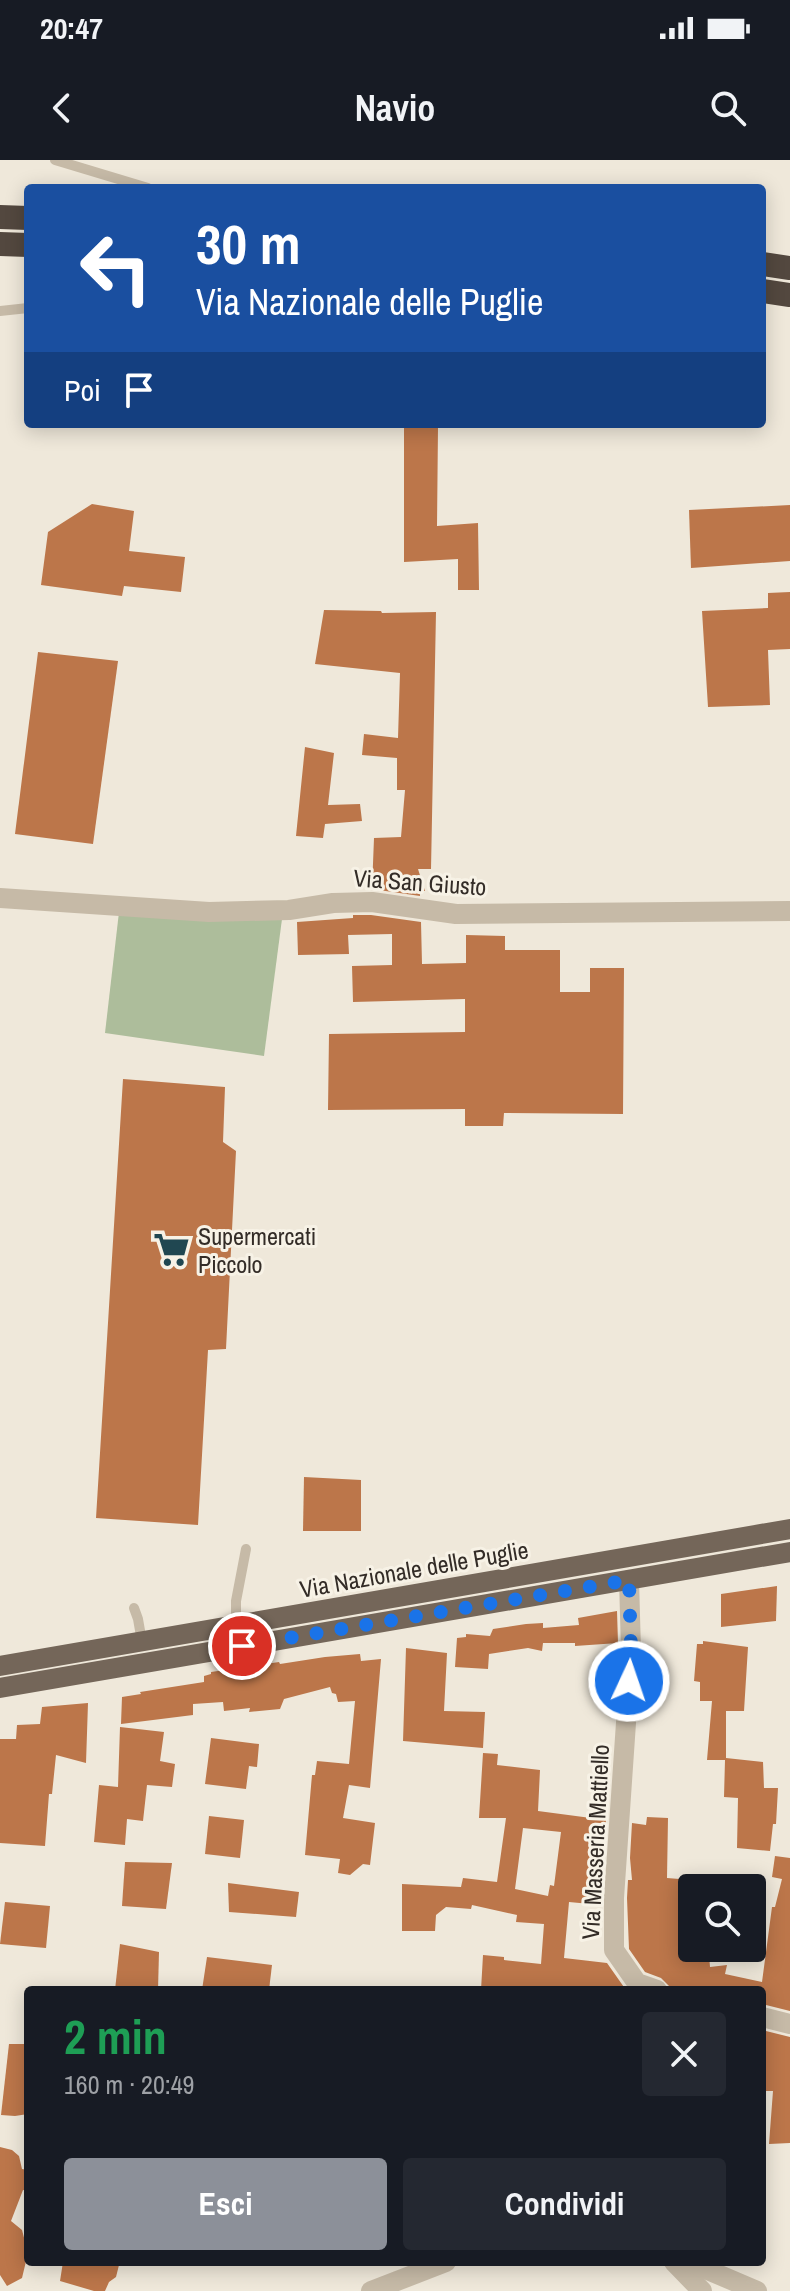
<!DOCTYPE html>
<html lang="it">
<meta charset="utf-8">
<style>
body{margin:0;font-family:"Archivo Narrow",sans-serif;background:#242831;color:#f1f3f6;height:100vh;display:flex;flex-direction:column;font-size:30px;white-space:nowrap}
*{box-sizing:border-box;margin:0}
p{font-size:26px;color:#9ea1a6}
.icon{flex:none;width:44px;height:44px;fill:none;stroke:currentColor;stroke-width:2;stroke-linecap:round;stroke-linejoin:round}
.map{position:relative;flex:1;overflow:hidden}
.sheet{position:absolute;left:24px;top:1826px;width:742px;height:280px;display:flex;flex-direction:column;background:#171b24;border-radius:8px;box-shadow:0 4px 20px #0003}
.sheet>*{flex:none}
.banner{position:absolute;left:24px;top:24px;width:742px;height:244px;border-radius:8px;box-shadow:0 4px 20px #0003;background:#1a4fa0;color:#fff;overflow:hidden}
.controls{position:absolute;left:678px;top:1714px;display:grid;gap:16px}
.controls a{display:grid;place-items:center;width:88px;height:88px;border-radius:8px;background:#171b24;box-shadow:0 4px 20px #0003;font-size:40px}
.pin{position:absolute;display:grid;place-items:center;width:68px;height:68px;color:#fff;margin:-34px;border:4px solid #fff;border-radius:50%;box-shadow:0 2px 8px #0007}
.me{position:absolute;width:88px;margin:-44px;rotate:3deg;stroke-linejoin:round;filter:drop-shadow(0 0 6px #0008)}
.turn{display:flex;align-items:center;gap:28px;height:168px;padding:0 40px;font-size:36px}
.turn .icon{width:104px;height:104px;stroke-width:2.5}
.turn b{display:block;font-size:56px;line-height:68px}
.then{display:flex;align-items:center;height:76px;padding:0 40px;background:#0003;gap:16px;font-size:30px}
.round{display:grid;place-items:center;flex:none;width:84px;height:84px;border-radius:8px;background:#242831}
.summary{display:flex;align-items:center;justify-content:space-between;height:136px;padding:0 40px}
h1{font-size:48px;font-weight:700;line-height:60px;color:#1e9e55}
.action{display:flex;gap:16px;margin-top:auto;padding:16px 40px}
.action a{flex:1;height:92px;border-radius:8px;background:#8c9099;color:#fff;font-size:32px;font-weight:700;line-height:92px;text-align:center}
.action a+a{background:#242831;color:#f1f3f6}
.status{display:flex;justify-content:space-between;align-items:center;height:56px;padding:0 40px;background:#171b24;direction:ltr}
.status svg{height:22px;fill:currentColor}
header{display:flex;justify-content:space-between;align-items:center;height:104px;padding:0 40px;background:#171b24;font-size:36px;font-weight:700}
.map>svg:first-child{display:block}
.green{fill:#adbd9b}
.building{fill:#bc764a;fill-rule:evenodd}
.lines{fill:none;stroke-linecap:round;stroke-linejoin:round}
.service{stroke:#c6baa7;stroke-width:10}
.minor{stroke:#c6baa7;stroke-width:20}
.primary{stroke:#746659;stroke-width:20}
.motorway{stroke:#53483f;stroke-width:24}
.route{stroke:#1a73e8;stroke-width:14;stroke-dasharray:0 25.2}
.labels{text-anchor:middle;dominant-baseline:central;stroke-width:6;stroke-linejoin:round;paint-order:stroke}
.street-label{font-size:24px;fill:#332c27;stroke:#f7f2e6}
.poi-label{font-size:24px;fill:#332c27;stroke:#f7f2e6;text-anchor:start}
</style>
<div class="status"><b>20:47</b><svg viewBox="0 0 49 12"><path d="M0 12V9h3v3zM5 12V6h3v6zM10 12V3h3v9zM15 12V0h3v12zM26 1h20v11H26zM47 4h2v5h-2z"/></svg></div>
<header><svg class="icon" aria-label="back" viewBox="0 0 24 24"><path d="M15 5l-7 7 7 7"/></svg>Navio<svg class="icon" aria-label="search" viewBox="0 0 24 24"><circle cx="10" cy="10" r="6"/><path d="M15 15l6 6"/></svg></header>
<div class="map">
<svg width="790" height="2131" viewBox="0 0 790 2131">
<rect width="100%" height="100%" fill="#efe8da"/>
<!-- green -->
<path class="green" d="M119 752 282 759 264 896 105 873Z"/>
<!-- building -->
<g class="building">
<path d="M404 267H438L437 366 478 363 479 430H458V399L404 402Z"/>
<path d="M92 344 134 351 129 391 185 397 181 432 124 426 122 436 41 425 48 372Z"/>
<path d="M790 345V401L691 408 689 350Z"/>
<path d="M790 432V489L768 490 770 545 708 547 702 451 768 448V433Z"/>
<path d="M324 450 381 451 382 453 436 452 431 709H418L425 731H420V736L372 729 374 678 401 677 405 630H397V598L362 595 364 574 398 578 400 513 315 504Z"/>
<path d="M38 492 118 501 93 684 15 674Z"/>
<path d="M305 587 334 593 328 645 360 644 362 661 325 664 323 678 296 676Z"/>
<path d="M353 755H371L421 762 422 804 466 803V775L505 776V790H560V832H590V808H624L623 954 504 953 503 966H465V949L328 950 329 874 465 872V839L353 842 352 806 392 805V774L348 775 349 794 298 795 297 762 353 758Z"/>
<path d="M123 919 225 927 223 982 236 991 226 1189 208 1190 198 1365 96 1358Z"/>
<path d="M304 1317 361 1320V1371H303Z"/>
<path d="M777 1426 776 1461 721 1467V1434Z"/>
<path d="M617 1451 618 1483 575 1486V1483H543L542 1491 528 1488 489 1494 488 1509 455 1507 457 1478 466 1477V1474L490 1476 493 1469 526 1464 543 1463V1468L579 1465 578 1458Z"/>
<path d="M703 1481 748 1487 744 1551H726V1598L763 1602 764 1628H778L776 1664H773L770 1691 737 1688 738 1638 724 1637 725 1600H707L712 1541H700V1522L694 1521 697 1484H703Z"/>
<path d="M406 1488 447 1493 444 1551 485 1552 483 1588 403 1581Z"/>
<path d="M360 1494 361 1501 381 1499 370 1628 349 1625 343 1658 375 1663 370 1705 363 1704 350 1715 338 1713 340 1699 305 1695 312 1615H315L317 1601 349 1604 355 1541 338 1542 336 1534 332 1533 330 1527 284 1539 280 1549 249 1552 250 1548 224 1551 223 1542 193 1544V1555L121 1564 122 1537 141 1534 140 1532 204 1522V1516L211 1514V1512L279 1502 280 1504 325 1497Z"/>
<path d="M88 1543 86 1603 56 1595 52 1634H49L45 1686 0 1683V1579H16L17 1565 40 1564 42 1547Z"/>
<path d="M120 1567 164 1572 160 1601 175 1604 172 1627 147 1625 143 1661 127 1659 125 1685 94 1682 99 1625 118 1627Z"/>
<path d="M211 1578 259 1584 257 1607 249 1606 246 1629 205 1624Z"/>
<path d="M483 1593 498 1594 497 1605 540 1610 538 1651 606 1660 604 1687H600L598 1719H602L601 1745 569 1742 564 1798 607 1803 626 1830H481L483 1795 504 1797V1800L541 1804 544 1764 516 1762 517 1755 472 1745 471 1749 446 1747 436 1755 435 1771H402V1724L461 1727 463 1718 497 1722 506 1658H479ZM523 1668 561 1672 554 1726 550 1725 548 1736 515 1729Z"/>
<path d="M209 1656 244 1660 240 1698 205 1694Z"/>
<path d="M647 1657 668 1658 667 1718 692 1720V1788H704L705 1795H709L710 1807 727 1805 725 1814 762 1822 772 1747H775L782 1719 772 1717 775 1696 790 1698V1851L762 1844V1830H681L669 1826 661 1818 645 1812 629 1789 627 1738 628 1720H632L630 1698 632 1663 646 1665Z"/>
<path d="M125 1702 172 1703 166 1749 122 1746Z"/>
<path d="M228 1723 299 1732 296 1757 229 1752Z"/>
<path d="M5 1742 50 1746 46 1788 0 1784Z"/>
<path d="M120 1784 159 1792 158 1830H115Z"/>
<path d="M207 1797 272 1805 269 1830H202Z"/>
<path d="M762 1870 790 1877V1983L769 1984 773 1931H762Z"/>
<path d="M9 1884H28V1954L15 1956 1 1955Z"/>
<path d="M0 1987 12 1990 19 1996 22 2009 28 2010V2031L23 2030 11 2061 22 2070 28 2093 22 2118 7 2126 0 2115Z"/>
<path d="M63 2102H95L119 2105 116 2117 109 2122 105 2131H94L60 2121Z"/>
</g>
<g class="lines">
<!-- service -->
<g class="service">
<path d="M55 0 148 28"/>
<path d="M0 151 28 148"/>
<path d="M134 1448 138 1459 142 1482"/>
<path d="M236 1466V1441L246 1389"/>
</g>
<!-- minor -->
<g class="minor">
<path d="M0 738 209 752 289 750 333 743 372 742 456 754 790 751"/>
<path d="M629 1420 631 1490 614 1738V1790L637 1823 657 1830"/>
<path d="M762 1857 790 1864"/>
<path d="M674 2102 702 2131"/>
<path d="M689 2102 757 2131"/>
<path d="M371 2131 446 2102"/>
</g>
<!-- primary -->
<g class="primary">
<path d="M0 1506 790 1369"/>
<path d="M0 1528 790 1392"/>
</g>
<!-- motorway -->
<g class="motorway">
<path d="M0 57 28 58"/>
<path d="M0 84 28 85"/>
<path d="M762 104 790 108"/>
<path d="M762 131 790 135"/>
</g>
</g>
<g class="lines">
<!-- route -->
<path class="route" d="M242 1486 629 1420 631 1490 629 1521"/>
</g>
<!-- icons -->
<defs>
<symbol id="supermarket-bare" viewBox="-9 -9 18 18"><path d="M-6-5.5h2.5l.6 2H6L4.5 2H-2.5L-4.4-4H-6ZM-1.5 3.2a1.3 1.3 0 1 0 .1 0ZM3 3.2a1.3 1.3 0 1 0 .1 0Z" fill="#204751" stroke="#f7f2e6" stroke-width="2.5" paint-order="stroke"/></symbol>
</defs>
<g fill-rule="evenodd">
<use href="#supermarket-bare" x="146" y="1064" width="51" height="51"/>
</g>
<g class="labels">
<!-- street labels -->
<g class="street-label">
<text transform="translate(420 722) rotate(4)">Via San Giusto</text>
<text transform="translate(414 1409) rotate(-10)">Via Nazionale delle Puglie</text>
<text transform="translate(595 1682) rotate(-87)">Via Masseria Mattiello</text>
</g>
<!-- poi labels -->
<g class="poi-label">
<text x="198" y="1076">Supermercati<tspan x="198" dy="28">Piccolo</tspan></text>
</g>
</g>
</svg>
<div class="controls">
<a><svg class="icon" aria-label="search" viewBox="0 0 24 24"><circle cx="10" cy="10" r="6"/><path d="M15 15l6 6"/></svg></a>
</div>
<div class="pin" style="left:242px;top:1486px;background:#d93025"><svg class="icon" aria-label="arrive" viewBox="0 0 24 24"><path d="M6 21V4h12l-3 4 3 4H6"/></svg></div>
<svg class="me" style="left:629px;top:1521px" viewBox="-20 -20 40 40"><circle r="17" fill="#1a73e8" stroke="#fff" stroke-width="3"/><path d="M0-11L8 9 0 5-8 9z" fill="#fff"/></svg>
<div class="banner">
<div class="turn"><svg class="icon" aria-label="left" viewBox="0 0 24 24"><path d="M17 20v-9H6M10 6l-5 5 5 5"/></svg><div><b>30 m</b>Via Nazionale delle Puglie</div></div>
<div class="then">Poi<svg class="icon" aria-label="arrive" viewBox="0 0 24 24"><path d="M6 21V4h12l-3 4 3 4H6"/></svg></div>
</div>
<section class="sheet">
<div class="summary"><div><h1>2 min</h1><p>160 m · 20:49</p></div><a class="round"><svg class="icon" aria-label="close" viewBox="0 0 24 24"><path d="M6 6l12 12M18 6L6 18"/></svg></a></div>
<div class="action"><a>Esci</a><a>Condividi</a></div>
</section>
</div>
